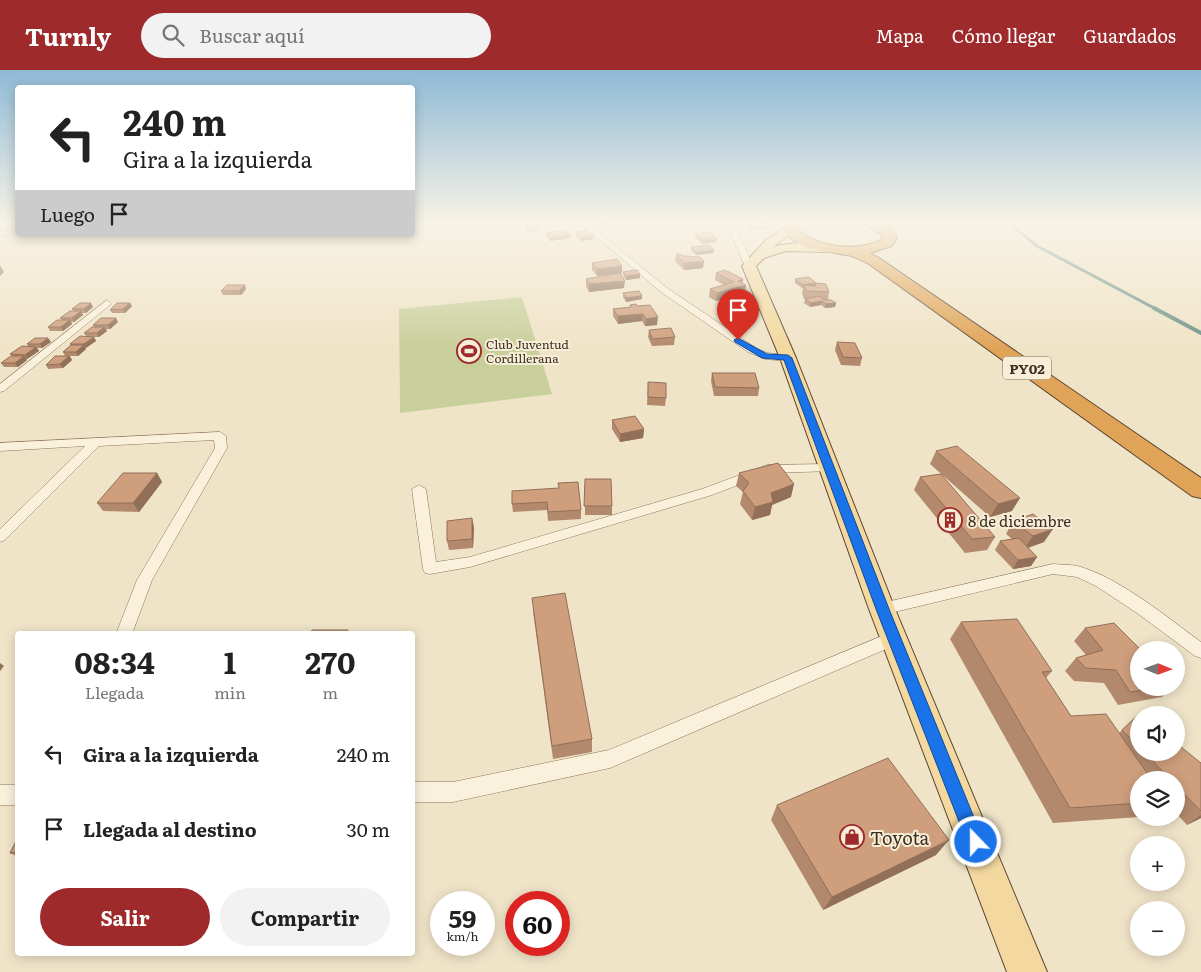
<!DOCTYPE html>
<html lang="es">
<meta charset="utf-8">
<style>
body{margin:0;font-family:Literata,serif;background:#f2f2f2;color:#222;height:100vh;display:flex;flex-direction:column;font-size:19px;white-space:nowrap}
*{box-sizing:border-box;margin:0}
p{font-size:16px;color:#767676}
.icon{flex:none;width:28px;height:28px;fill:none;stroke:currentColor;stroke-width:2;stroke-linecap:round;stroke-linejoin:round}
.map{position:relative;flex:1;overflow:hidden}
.drawer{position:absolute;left:15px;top:561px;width:400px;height:325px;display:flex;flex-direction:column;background:#fff;border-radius:5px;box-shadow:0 2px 12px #0003}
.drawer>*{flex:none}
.guide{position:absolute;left:15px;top:15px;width:400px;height:152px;border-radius:5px;box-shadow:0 2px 12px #0003;background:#fff;color:#222;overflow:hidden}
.needle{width:32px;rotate:91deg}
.fabs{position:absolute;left:1130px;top:571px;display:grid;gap:10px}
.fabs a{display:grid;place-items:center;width:55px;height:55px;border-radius:50%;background:#fff;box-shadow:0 2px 12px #0003;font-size:25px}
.speed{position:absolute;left:430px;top:821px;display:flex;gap:10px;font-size:25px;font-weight:700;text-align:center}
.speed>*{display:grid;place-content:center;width:65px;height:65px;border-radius:50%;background:#fff;box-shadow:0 2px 12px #0003;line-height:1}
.speed small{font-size:12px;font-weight:400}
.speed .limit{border:8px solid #d22;background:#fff;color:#111}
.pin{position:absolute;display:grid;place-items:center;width:42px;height:42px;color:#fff;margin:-51px -21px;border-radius:50% 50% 50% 0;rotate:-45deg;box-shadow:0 0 5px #0007}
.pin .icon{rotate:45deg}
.me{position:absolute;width:55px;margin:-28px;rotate:338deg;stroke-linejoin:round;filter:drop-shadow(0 0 4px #0008)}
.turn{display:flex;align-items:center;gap:18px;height:105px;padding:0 25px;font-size:22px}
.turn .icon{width:65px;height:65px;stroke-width:2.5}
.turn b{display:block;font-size:35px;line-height:42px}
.then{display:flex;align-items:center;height:48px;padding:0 25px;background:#0003;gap:10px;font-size:19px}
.eta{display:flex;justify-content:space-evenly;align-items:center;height:85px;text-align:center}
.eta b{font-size:30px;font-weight:700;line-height:35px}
.action{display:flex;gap:10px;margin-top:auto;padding:10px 25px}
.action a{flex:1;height:58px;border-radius:30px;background:#9e2a2b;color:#fff;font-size:20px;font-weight:700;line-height:58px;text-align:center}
.action a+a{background:#f2f2f2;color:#222}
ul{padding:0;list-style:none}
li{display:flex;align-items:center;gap:15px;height:75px;padding:0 25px}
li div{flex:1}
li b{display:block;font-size:19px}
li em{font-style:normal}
header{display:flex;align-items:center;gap:30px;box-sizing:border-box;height:70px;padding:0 25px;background:#9e2a2b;color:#fff}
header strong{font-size:24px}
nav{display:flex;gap:28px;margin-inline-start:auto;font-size:18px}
.search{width:350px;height:45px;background:#f2f2f2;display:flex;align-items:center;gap:12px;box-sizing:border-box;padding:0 18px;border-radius:28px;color:#767676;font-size:19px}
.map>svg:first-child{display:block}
.green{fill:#c9cf9b}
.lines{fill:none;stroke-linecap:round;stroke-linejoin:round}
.stream-far1{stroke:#6f938a;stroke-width:3}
.stream{stroke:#6f938a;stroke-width:4}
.street-casing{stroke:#8d765c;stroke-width:1}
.primary-casing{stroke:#5b4430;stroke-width:2}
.highway-casing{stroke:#5b4430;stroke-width:2}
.street{fill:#faf1dc;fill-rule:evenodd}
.primary{fill:#f3d9a0;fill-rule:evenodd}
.highway{fill:#e0a458;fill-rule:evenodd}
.wall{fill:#b2896c}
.shaded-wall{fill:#916f58}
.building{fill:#cf9f7d;stroke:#916f58}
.route{fill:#1a73e8;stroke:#114b97}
.labels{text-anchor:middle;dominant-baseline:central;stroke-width:4;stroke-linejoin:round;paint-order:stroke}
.far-poi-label{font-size:12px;fill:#3d2e20;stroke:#f7eed8;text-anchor:start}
.shield{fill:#f7eed8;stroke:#756857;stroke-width:1}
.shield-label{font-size:14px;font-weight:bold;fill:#3d2e20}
.poi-label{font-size:15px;fill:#3d2e20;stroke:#f7eed8;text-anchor:start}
.near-poi-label{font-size:18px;fill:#3d2e20;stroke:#f7eed8;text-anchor:start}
</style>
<header>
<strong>Turnly</strong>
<div class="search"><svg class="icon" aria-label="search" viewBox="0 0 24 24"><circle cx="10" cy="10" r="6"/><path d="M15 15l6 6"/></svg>Buscar aquí</div>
<nav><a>Mapa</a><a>Cómo llegar</a><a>Guardados</a></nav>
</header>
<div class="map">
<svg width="1201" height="902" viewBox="0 0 1201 902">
<rect width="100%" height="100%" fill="#f0e4c8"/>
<!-- green -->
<path class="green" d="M522 227 552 324 400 343 399 239Z"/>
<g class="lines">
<!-- stream-far1 -->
<path class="stream-far1" d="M1008 152 1037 176 1156 239"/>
<!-- stream -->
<path class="stream" d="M1154 238 1201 263"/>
<defs>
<g id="street">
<path d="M579 152H586L667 218 756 278 767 283 788 285 793 288 788 291 765 289 748 282 661 222Z"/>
<path d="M726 152H733L753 196 752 198 745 196Z"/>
<path d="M18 159V163L0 166V162Z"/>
<path d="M107 230 111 233 110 235 4 321 0 322V314Z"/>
<path d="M220 362 226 366 227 378 152 510 132 564H116L137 510 215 378 214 370 99 376 5 470 0 472V459L85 376 0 381V373Z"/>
<path d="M829 394 833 395 835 398 833 401 769 403 712 425 470 497 430 504 425 503 423 499 412 419 419 415 426 419 436 492 470 487 702 419 767 395Z"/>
<path d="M1053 494C1063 495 1074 494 1084 498 1123 511 1167 547 1201 572V588L1195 586 1137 543 1096 516 1077 507 1053 504 882 545 876 543 874 539 876 535 882 533Z"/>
<path d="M894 561 900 563 902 568 900 573 610 698 453 732H412V712H453L609 680Z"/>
<rect x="0" y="715" width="18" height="20"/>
</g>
<path id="primary" d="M789 155 795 159 793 162 773 177C784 173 825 170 832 178L826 182 786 181 764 188 756 196 796 288 895 539 1047 902H1007L869 539 780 288 742 196 766 170Z"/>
<path id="highway" d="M787 152H800L796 158C817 178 856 182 882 170V164L865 155 864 152C878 152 892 153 897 168L892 176 870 183 879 188 1201 408V428L1192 426 869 194C862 191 854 186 847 185 824 181 797 180 782 159Z"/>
</defs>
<!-- street casing -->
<use href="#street" class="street-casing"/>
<!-- primary casing -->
<use href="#primary" class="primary-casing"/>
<!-- highway casing -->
<use href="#highway" class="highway-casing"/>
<!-- street -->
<use href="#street" class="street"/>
<!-- primary -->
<use href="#primary" class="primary"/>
<!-- highway -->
<use href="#highway" class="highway"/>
</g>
<!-- wall -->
<g class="wall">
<rect x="549" y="152" width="13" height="2"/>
<path d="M746 152H769L768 159H749Z"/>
<path d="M525 154 540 157V161L526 162Z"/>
<path d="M576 162 594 166V169L581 171 576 165Z"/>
<path d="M546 163 570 168 550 171 546 166Z"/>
<path d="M695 164 717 169 716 172 702 174 695 167Z"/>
<path d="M691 177 713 183 696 185 691 180Z"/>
<path d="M676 184 704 191 703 198 684 200 675 191Z"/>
<path d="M592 193 622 203 597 206 592 200Z"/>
<path d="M623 202 640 208 626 210 623 205Z"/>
<path d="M716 203 743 209 742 213 746 215 745 222 716 231 709 227 710 219 724 215 715 210Z"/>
<path d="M586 209 624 218 589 222 586 216Z"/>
<path d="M795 209 816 213 829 222 828 230H824L836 233 835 237 825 238 821 235 810 237 804 233 805 229H807H804L802 223 803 218H802L795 213Z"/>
<path d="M246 219 241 225H223L221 221Z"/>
<path d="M623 223 642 229 626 232 623 227Z"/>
<path d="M130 233 132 236 125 243H112L110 240Z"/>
<path d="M630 235 637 236 657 255 645 256 642 251 618 254 613 246V239L630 237Z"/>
<path d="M93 237 86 243H82L83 245 74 252H71L72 254 63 261H50L48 257 62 250 60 248 74 241 72 239Z"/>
<path d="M118 252 110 259H106L107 261 99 267H94L96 271 85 278 86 279 78 286H70L72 290 63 298 48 299 46 295 65 286 63 282 71 275 70 274 86 266 84 263 94 257 93 255Z"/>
<path d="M649 260 675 267 674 275 652 276 648 267Z"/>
<path d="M48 268 51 272 42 278H37L39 281 27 289H26L27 290 18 297H4L1 293 12 286 10 284 29 277 27 274Z"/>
<path d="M837 272 862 288 860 296 841 295 835 280Z"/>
<path d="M712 303 759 318 758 326H714L711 311Z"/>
<path d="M648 312 666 328 665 336 647 335Z"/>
<path d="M612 350 644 359 643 368 620 372 612 359Z"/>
<path d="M936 381 1012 441 990 447 930 394Z"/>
<path d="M157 403 162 412 139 442 103 441 97 433Z"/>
<path d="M739 403 791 427 772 435 770 445 752 450 740 434 743 422 736 416Z"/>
<path d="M920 407 995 467 987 480 965 483 914 420Z"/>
<path d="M585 409 612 436V445H585Z"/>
<path d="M512 421 581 440V449L548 451 547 440 513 442 512 434Z"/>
<path d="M1013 451 1044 472 1028 478 1037 487 1031 496 1013 499 995 480 1000 471 1012 469 1006 464Z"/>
<path d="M474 457 473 478 449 480 447 471Z"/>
<path d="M533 541 592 669V682L553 689Z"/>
<path d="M961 552 1052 601 1046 608 1071 646 1119 663 1139 644V682H1176L1201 693V748L1187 755 1176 743V710H1139V747L1053 753 950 569Z"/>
<path d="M1085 558 1139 618H1172L1162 627 1118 635 1104 613 1074 611 1065 601 1076 588 1086 585 1074 571Z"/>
<path d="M777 735 936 785 823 840 771 750Z"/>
<path d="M18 767V787L10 783Z"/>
</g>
<!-- shaded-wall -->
<g class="shaded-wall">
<path d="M613 152V155L597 156V153Z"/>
<path d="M570 165V168L550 171V168Z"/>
<path d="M594 166V169L581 171V168Z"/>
<path d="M717 169 716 172 702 174 703 170Z"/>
<path d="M714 180 713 183 696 185V182Z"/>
<path d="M704 191 703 198 684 200V193Z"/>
<path d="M0 195 4 202 0 206Z"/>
<path d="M622 196V203L597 206V199Z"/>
<path d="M640 204V208L626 210 627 206Z"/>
<path d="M743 209 742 216 746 215 745 222 716 231 717 223 738 211Z"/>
<path d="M625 211 624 218 589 222V214Z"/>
<path d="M815 213 814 216 804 215 803 218H802L803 215 816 213V215Z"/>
<path d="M245 215 246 219 241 225 239 221Z"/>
<path d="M642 226V229L626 232V228Z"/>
<path d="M822 231 821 235 810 237 811 233Z"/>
<path d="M91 233 93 237 86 243 84 239Z"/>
<path d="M130 233 132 236 125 243 123 239Z"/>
<path d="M836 233 835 237 825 238 826 234Z"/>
<path d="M81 241 83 245 74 252 72 248Z"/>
<path d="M643 244 642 251 618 254V246Z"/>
<path d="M658 247 657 255 645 256 646 249Z"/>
<path d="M116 248 118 252 110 259 108 255Z"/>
<path d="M70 250 72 254 63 261 61 257Z"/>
<path d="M104 257 107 261 99 267 97 263Z"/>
<path d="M94 267 96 271 86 278 84 274Z"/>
<path d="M48 268 51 272 42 278 40 274Z"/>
<path d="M84 275 86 279 78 286 76 282Z"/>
<path d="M36 277 39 281 27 289 25 285Z"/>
<path d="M24 286 27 290 18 297 15 293Z"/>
<path d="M69 286 72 290 63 298 60 294Z"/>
<path d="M644 359 643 368 620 372V364Z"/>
<path d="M157 403 162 412 139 442 133 433Z"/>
<path d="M794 414 791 427 772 435 770 445 752 450 755 437 771 423Z"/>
<path d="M1020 428 1012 441 990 447 998 434Z"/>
<path d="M472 448 474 457 473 478 472 469Z"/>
<path d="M1053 459 1044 472 1024 479 1033 466Z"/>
<path d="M1037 487 1031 496 1013 499 1018 490Z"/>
<path d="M0 593 4 596 0 601Z"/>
<path d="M1201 745V748L1187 755Z"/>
<path d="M949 770 936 785 823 840 832 827Z"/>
</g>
<!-- building -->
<g class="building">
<path d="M595 152H612L597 153Z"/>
<path d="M525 154H539L540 157 526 158Z"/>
<path d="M566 160 570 165 550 168 546 163Z"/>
<path d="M588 160 594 166 581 168 576 162Z"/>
<path d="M709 162 717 169 703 170 695 164Z"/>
<path d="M709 175 714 180 696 182 691 177Z"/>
<path d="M676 184H680L683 186 700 187 704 191 684 193Z"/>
<path d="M617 189 622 196 597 199 592 193Z"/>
<path d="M637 200 640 204 627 206 623 202Z"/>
<path d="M725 200 743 209 738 211 746 215 717 223 710 219 734 212 716 203Z"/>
<path d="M620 203 625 211 589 214 586 209Z"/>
<path d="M809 207 816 213 803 215 795 209Z"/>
<path d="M815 213 826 214 829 222 806 221 804 215 816 216Z"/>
<path d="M227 215H245L239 221H221Z"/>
<path d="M639 221 642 226 626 228 623 223Z"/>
<path d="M819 226 825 230H831L836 233 826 234 822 231 811 233 805 229Z"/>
<path d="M80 233H91L84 239H72Z"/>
<path d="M117 233H130L123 239 110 240Z"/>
<path d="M636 234 637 236 650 235 658 247 646 249 643 244 618 246 613 239 631 237 630 235Z"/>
<path d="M70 241H81L72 248H60Z"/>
<path d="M101 248H116L108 255H93Z"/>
<path d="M57 250H70L61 257H48Z"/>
<path d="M92 257H104L97 263H84Z"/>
<path d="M671 258 675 267 652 269 649 260Z"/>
<path d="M80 266 94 267 84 274H70Z"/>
<path d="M35 268H48L40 274H27Z"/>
<path d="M837 272 855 273 862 288 843 287Z"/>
<path d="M71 275H84L76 282H63Z"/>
<path d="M22 276 36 277 25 285 10 284Z"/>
<path d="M11 286H24L15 293H1Z"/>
<path d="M55 286H69L60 294 46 295Z"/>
<path d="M712 303H755L759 318 715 317Z"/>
<path d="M648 312 666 313V328L648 327Z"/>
<path d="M635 346 644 359 620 364 612 350Z"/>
<path d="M957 376 1020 428 998 434 936 381Z"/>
<path d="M778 393 794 414 771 423 773 432 755 437 743 421 749 413 739 403Z"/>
<path d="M123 403H157L133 433H97Z"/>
<path d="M941 404 995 467 972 469 920 407Z"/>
<path d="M585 409H611L612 436H584Z"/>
<path d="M578 412 581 440 548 442 547 432 512 434V421L559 418 558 413Z"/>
<path d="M1033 444 1053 459 1033 466 1013 451Z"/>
<path d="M472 448V469L447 471V451Z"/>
<path d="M1019 468 1037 487 1018 490 1000 471Z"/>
<path d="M565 523 592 669 552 676 532 528Z"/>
<path d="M1017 549 1052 601 1042 602 1071 646 1106 644 1152 710H1139V733L1070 738 961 552Z"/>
<path d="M1114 553 1141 580H1139V618H1157L1130 622 1116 600 1086 598 1076 588 1103 580 1085 558Z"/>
<path d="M312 560H348L347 564H310Z"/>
<path d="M1139 644 1140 645H1139V677L1122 660Z"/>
<path d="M1176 673 1201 693V741L1176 716V710H1171L1144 682H1176Z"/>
<path d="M888 688 949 770 832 827 777 735Z"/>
<path d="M18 767V782L10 783Z"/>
</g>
<!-- sky -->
<linearGradient id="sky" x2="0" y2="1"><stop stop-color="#8fbad6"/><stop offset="0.55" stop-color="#f8f3e6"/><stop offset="1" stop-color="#f8f3e6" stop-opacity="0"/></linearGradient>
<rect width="1201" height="278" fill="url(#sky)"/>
<!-- route -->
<path class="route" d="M738 268 767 284 788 285 792 288 889 539 984 772 982 778 976 781 969 778 967 772 876 539 784 290 762 288 735 272 734 270Z"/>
<!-- icons -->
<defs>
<symbol id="stadium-ring" viewBox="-11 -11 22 22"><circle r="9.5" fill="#f7eed8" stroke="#9e2a2b" stroke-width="1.5"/><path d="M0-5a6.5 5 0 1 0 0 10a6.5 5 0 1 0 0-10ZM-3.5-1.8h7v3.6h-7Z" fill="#9e2a2b"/></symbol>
<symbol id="building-ring" viewBox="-11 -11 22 22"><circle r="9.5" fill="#f7eed8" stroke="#9e2a2b" stroke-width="1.5"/><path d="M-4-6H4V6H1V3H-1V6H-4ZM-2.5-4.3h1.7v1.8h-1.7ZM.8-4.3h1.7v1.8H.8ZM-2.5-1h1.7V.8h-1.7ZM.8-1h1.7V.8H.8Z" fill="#9e2a2b"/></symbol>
<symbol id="shop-ring" viewBox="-11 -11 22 22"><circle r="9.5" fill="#f7eed8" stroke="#9e2a2b" stroke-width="1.5"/><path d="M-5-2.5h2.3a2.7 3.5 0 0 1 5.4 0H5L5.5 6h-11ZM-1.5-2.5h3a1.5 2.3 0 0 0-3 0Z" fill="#9e2a2b"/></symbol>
</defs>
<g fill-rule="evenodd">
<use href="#stadium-ring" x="455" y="267" width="28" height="28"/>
<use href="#building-ring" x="936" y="436" width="28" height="28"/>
<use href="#shop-ring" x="838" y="753" width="28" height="28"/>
</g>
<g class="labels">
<!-- far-poi labels -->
<g class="far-poi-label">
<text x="486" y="274">Club Juventud<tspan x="486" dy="14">Cordillerana</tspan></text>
</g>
<!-- shield labels -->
<rect class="shield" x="1003" y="286.5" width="48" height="23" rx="4"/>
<g class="shield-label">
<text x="1027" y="298">PY02</text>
</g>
<!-- poi labels -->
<g class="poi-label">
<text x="968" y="450">8 de diciembre</text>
</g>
<!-- near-poi labels -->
<g class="near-poi-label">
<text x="870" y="767">Toyota</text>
</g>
</g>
</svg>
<div class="fabs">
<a><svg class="needle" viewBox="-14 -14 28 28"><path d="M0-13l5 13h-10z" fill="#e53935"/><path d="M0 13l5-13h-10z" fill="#767676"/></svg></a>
<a><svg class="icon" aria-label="sound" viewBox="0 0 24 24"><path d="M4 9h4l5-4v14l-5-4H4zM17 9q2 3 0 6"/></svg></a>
<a><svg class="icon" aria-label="layers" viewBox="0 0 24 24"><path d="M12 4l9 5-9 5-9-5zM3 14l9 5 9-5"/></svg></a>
<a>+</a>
<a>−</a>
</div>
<div class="speed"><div>59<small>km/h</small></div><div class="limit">60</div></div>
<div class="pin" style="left:738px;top:270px;background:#d93025"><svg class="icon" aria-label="arrive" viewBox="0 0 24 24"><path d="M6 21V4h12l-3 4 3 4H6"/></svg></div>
<svg class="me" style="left:976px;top:772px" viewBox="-20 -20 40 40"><circle r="17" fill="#1a73e8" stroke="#fff" stroke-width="3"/><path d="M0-11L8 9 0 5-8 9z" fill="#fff"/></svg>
<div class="guide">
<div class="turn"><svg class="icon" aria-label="left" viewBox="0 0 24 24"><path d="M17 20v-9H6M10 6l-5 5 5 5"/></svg><div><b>240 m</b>Gira a la izquierda</div></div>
<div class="then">Luego<svg class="icon" aria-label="arrive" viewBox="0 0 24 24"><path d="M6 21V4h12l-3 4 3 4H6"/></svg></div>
</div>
<section class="drawer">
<div class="eta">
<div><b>08:34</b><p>Llegada</p></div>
<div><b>1</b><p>min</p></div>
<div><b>270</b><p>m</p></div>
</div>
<ul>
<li><svg class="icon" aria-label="left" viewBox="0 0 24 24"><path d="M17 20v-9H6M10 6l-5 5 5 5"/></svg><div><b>Gira a la izquierda</b></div><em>240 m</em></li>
<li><svg class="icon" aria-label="arrive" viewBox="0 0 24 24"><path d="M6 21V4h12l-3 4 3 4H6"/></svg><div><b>Llegada al destino</b></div><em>30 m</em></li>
</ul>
<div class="action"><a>Salir</a><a>Compartir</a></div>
</section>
</div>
